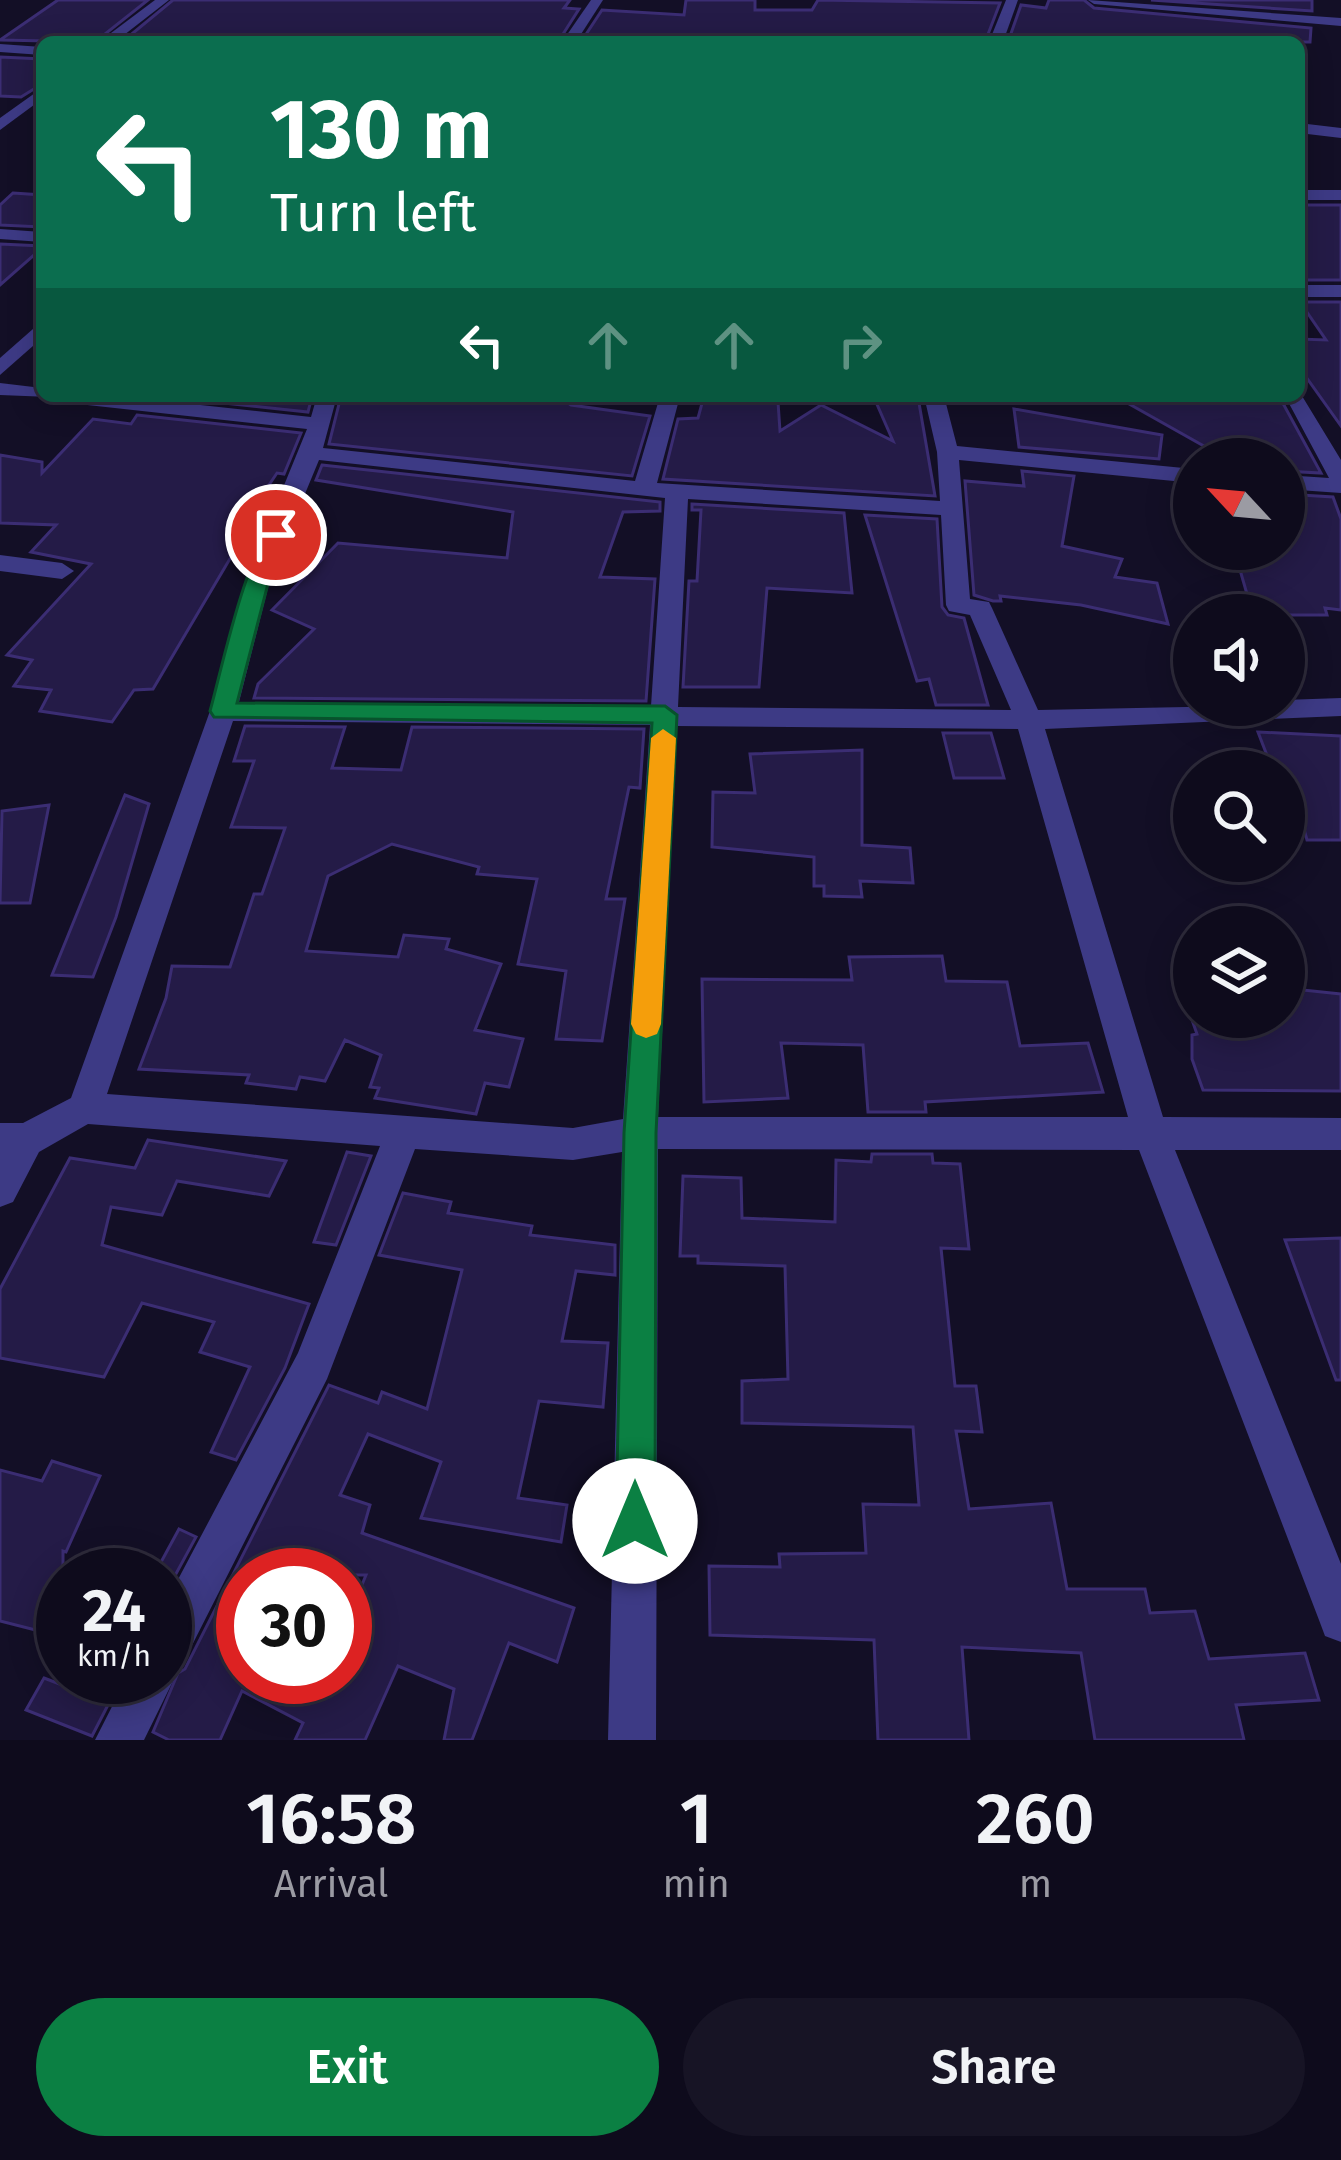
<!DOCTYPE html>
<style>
body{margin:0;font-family:"Fira Sans",sans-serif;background:#171425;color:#f1f3f6;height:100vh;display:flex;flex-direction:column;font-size:45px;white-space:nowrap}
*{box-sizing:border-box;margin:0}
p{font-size:39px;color:#9b9ba3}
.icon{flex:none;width:66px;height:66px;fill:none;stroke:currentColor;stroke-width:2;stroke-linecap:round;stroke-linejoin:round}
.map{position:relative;height:1740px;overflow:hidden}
.sheet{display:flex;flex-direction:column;background:#0e0b1c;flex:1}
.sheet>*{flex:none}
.hud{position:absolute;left:36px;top:36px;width:1269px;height:366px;border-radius:18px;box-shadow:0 6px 30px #0003,0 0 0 3px #2e2b3b;background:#0b6e4f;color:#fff;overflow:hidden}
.needle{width:78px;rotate:296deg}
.buttons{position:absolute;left:1173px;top:438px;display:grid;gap:24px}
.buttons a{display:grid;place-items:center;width:132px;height:132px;border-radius:50%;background:#0e0b1c;box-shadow:0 6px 30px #0003,0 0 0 3px #2e2b3b;font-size:60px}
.speed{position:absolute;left:36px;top:1548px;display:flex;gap:24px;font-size:60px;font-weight:700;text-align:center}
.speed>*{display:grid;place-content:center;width:156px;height:156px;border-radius:50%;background:#0e0b1c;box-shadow:0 6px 30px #0003,0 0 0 3px #2e2b3b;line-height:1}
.speed small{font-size:30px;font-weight:400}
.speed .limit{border:18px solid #d22;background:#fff;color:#111}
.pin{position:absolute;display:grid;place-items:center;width:102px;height:102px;color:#fff;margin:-51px;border:6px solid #fff;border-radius:50%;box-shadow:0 3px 12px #0007}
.me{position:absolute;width:132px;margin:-66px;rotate:0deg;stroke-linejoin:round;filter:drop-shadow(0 0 9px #0008)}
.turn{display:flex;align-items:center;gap:42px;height:252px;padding:0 36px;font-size:54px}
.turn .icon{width:156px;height:156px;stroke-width:2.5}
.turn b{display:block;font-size:84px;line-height:102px}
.lanes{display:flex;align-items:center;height:114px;padding:0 36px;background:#0003;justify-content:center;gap:60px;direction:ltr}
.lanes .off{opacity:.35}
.eta{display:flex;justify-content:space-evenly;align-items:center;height:204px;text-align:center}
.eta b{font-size:72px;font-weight:600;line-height:84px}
.primary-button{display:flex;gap:24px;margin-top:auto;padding:24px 36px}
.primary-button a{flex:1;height:138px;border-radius:72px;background:#0b8043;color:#fff;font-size:48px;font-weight:600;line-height:138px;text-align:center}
.primary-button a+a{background:#171425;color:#f1f3f6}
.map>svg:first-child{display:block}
.building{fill:#241b47;stroke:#3b2d73;stroke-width:3;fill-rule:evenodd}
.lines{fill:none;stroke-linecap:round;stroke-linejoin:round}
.minor{fill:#3d3a85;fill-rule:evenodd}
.route{fill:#0b8043;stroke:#07532c;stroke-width:3}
.slow{fill:#f59e0b}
</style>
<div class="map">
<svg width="1341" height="1740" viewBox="0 0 1341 1740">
<rect width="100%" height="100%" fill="#130f26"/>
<!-- building -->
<g class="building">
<path d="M58 0H148L95 42 0 40Z"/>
<path d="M173 0H570L564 8 579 9 558 42H122Z"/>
<path d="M686 0H755V10H812L818 0 1000 3 985 42H581L602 10 684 15Z"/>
<path d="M1049 0H1084L1094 8 1311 28 1310 42H1093L1051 36 1048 42H1008L1021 5 1046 8Z"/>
<path d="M1151 0H1312V11Z"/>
<path d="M0 57 42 59V84L21 97 0 96Z"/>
<path d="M13 193 42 195V227L0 225V205Z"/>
<rect x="1299" y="205" width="42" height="75"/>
<path d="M0 244 42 246V248L0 285Z"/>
<path d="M1300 302H1341V426L1299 367V339L1326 340Z"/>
<path d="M159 396H312L308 412Z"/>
<path d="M341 396H568L565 401 571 405 650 416 632 476 329 444Z"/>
<path d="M704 396 778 402 780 431 821 405 893 441 876 402 919 403 935 496 663 479 678 419 698 418Z"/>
<path d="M1115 396H1279L1321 473 1284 471V459H1227Z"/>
<path d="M1014 409 1162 435 1159 459 1019 447Z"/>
<path d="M137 415 301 433 284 474 277 473 236 534 244 535 153 689 134 690 112 722 40 711 51 690 14 686 32 660 7 655 91 564 31 552 56 525 0 523V455L42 462V473L93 419 131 424Z"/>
<path d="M322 465 660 502V511L623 512 600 577 655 579 646 701 254 698 258 684 314 629 272 610 338 543 507 558 513 512 316 480Z"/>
<path d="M1022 471 1074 476 1062 546 1122 559 1115 577 1157 583 1168 624 1081 605 1000 596 1001 601H993L974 595 965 481 1024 486Z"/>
<path d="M1284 494 1333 497 1341 519V610L1325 608 1327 615H1253L1234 549H1284Z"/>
<path d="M692 504 844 513 852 593 767 588 759 687H683L689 581H697L701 510H692Z"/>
<path d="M865 515 937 519 942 607 948 615 964 618 988 705H936L929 679 917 681Z"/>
<path d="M245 726 345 727 332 768 401 770 412 727 644 729 640 788 629 787 606 899H625L602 1041 556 1039 566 971 518 964 537 879 477 874 479 867 392 844 328 876 306 951 398 957 404 935 449 939 446 949 501 964 475 1030 523 1039 509 1087 485 1083 476 1114 375 1098 379 1088 370 1087 381 1055 345 1040 325 1081 300 1077 296 1089 246 1083 249 1075 139 1069 166 998 172 966 230 967 254 894H262L285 828 231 827 254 761H234Z"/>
<path d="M1258 732 1341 736V840H1307L1288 771H1273Z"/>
<path d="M943 733H991L1004 778H954Z"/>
<path d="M862 750V845L910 848 913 883 860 881 862 897 824 896V886H814V857L712 847 713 792 755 793 750 754Z"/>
<path d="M125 795 149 804 116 917 93 977 52 975Z"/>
<path d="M49 805 30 903H0L2 811Z"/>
<path d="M942 956 946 981 1007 982 1020 1046 1088 1043 1103 1092 925 1102 926 1112H868L863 1045 781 1043 788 1098 704 1102 702 979 852 980 849 957Z"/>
<path d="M1284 988 1341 994V1091L1203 1090 1192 1059V1035L1197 1034 1191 1017H1284Z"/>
<path d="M148 1140 286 1161 269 1196 177 1181 162 1215 111 1207 102 1245 309 1304 285 1368 236 1460 211 1452 250 1367 200 1352 214 1322 142 1303 104 1377 0 1358V1289L70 1158 135 1168Z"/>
<path d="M347 1152 371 1156 336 1245 314 1242Z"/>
<path d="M872 1154H932L933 1163 960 1164 969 1249 941 1248 955 1386H976L982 1432 956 1431 969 1509 1051 1503 1067 1589H1145L1150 1613 1195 1611 1209 1659 1305 1653 1319 1700 1236 1705 1244 1740H1095L1081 1653 962 1647 969 1740H878L874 1640 710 1635 709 1566 780 1567 779 1554 866 1553 863 1504 919 1505 913 1427 742 1423V1381L788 1379 785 1266 698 1263V1256H680L683 1176 741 1178 742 1218 835 1222 836 1160 871 1162Z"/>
<path d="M403 1193 451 1202 448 1213 532 1226 530 1235 615 1245V1275L576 1271 562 1341 608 1343 603 1407 539 1401 518 1498 567 1505 561 1542 421 1518 441 1462 368 1434 340 1495 370 1505 362 1533 574 1608 557 1662 509 1643 472 1740H444L454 1689 398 1666 365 1740H295L303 1723 242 1691 220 1740H169L153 1732 178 1673 185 1669 329 1385 378 1403 382 1392 427 1409 462 1270 379 1255ZM272 1560 311 1575H366L345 1626V1677H324L319 1691 292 1677H243V1575H265Z"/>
<path d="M1341 1238V1380H1336L1285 1240Z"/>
<path d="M52 1461 100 1476 66 1552 63 1551V1637L0 1621V1470L42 1481Z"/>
<path d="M179 1529 196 1537 171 1583 165 1575H154Z"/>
<path d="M44 1678 109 1703 92 1736 26 1710Z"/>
</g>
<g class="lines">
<!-- minor -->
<g class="minor">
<path d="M155 0H169L115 42H99Z"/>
<path d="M591 0H603L576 42H562Z"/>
<path d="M1006 0H1018L1003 42H989Z"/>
<path d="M1088 0 1341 18V26L1094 4Z"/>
<path d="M0 44 42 47V55L0 52Z"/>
<path d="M42 88V99L0 130V118Z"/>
<path d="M1299 123 1341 128V138L1299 133Z"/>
<rect x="1299" y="190" width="42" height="10"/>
<path d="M0 229 42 232V242L0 239Z"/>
<rect x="1299" y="285" width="42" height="12"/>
<path d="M42 321V338L0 375V358Z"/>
<path d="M0 383 42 388V396H117L311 417 317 396H337L323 448 635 481 660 396H680L657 483 940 501 937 452 924 396H944L957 446 1194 469V483L959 460 970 599 989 602 992 608 1038 710 1284 705V700L1341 698V716L1045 729 1163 1117 1341 1118V1150H1175L1341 1564V1642L1325 1636 1319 1620 1139 1150 658 1149 656 1740H608L622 1152 573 1160 415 1149 327 1379 181 1667 172 1671 175 1677 144 1740H95L127 1677H165V1604L298 1353 380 1146 88 1124 39 1152 13 1202 0 1207V1123H23L71 1098 210 711 247 576 307 429 60 402 50 397 0 395ZM319 460 665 498 651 706 239 702 271 576ZM688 499 941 515 946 605 949 611 970 615 1011 710 678 707ZM233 721 650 725 623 1119 573 1128 107 1094ZM677 726 1018 729 1128 1117H658Z"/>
<path d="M1299 391 1341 460V493L1284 489V475L1329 478 1285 396H1299Z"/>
<path d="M0 555 62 563 74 571 62 579 0 571Z"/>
</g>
</g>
<!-- route -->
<path class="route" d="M276 529 287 535 270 576 237 703 665 706 677 715 656 1133 655 1521 649 1535 635 1541 621 1535 616 1521 624 1133 652 723 214 717 210 711C220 677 248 540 276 529Z"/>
<!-- slow -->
<path class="slow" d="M663 729 676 738 661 1024 657 1034 646 1038 636 1034 631 1024 651 738Z"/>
</svg>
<div class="buttons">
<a><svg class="needle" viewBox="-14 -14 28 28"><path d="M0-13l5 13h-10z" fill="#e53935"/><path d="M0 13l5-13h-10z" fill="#9b9ba3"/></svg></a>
<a><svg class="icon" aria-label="sound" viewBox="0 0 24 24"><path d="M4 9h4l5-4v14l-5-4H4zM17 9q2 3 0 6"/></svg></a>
<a><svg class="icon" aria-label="search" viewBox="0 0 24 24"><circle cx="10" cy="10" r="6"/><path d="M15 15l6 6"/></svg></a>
<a><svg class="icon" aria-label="layers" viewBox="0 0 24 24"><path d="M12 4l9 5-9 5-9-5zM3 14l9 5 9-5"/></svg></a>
</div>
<div class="speed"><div>24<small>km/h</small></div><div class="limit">30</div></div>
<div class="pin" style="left:276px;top:535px;background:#d93025"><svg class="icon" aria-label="arrive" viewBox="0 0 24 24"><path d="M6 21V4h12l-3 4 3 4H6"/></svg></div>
<svg class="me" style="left:635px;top:1521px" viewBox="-20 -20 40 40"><circle r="19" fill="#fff"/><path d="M0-13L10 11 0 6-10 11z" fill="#0b8043"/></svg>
<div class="hud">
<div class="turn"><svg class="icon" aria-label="left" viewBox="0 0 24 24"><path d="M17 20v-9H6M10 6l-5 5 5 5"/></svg><div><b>130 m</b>Turn left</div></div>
<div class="lanes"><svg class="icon" aria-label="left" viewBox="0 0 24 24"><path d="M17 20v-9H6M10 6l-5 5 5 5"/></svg><svg class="icon off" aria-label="ahead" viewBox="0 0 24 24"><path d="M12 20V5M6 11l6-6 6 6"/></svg><svg class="icon off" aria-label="ahead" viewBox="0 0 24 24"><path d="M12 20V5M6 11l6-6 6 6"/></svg><svg class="icon off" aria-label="right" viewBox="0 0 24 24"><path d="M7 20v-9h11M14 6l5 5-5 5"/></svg></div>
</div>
</div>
<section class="sheet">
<div class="eta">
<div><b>16:58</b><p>Arrival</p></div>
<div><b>1</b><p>min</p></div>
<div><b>260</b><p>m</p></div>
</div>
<div class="primary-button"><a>Exit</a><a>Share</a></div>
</section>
